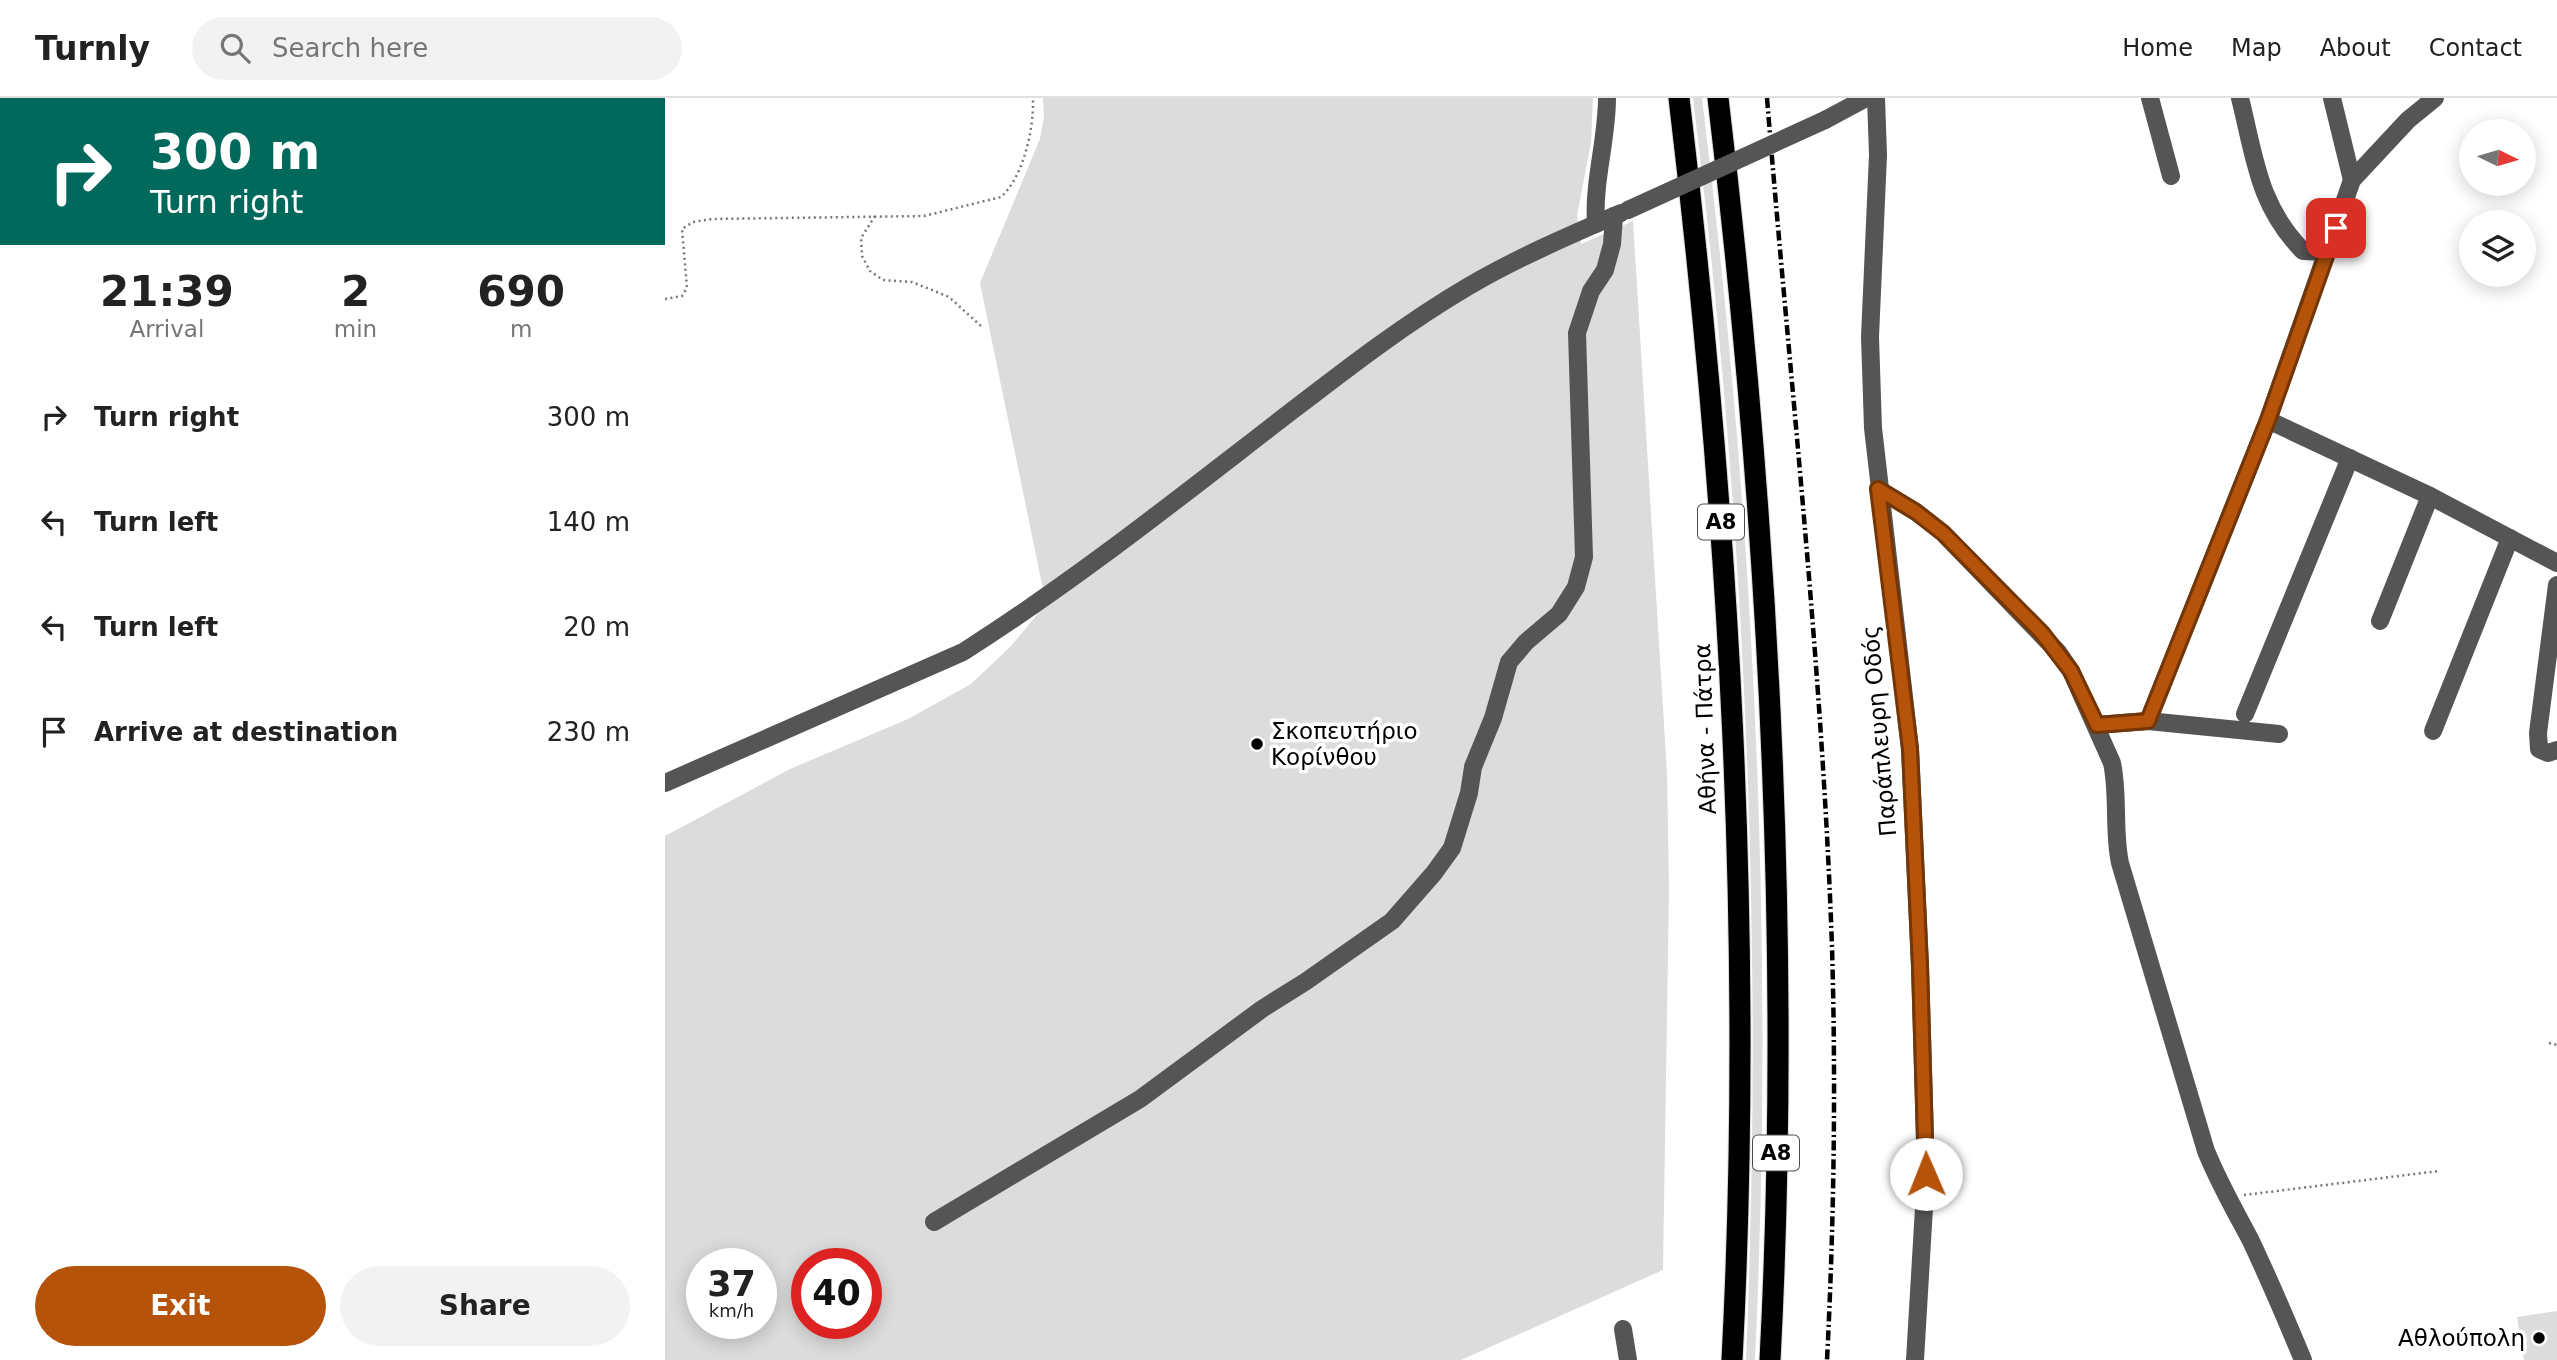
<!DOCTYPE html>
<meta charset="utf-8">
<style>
body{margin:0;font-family:"DejaVu Sans",sans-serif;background:#f2f2f2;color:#222;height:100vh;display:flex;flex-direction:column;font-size:26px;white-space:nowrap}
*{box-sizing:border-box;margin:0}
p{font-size:23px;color:#767676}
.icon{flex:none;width:38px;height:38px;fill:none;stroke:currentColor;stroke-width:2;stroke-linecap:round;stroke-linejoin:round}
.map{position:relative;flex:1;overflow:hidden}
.side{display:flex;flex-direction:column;background:#fff;width:665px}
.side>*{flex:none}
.banner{background:#00695c;color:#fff;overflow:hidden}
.needle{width:46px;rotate:95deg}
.fabs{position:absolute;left:1794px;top:21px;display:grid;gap:14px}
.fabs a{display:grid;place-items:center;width:77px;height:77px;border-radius:50%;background:#fff;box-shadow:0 4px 18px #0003;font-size:35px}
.speed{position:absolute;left:21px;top:1150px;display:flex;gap:14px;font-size:35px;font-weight:700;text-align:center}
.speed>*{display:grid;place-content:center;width:91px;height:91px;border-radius:50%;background:#fff;box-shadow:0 4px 18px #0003;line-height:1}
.speed small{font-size:18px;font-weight:400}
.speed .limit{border:10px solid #d22;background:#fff;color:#111}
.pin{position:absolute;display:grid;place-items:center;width:60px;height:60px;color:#fff;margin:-30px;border-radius:14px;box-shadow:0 4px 10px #0006}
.me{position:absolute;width:77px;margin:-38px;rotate:359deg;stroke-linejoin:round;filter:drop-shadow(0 0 5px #0008)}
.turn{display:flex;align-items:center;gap:24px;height:147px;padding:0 35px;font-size:32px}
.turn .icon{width:91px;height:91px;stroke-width:2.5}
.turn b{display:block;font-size:49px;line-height:60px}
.eta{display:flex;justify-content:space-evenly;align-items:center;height:119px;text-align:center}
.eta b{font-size:42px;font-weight:700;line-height:49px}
.button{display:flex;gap:14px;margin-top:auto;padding:14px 35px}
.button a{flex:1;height:80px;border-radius:42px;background:#b45309;color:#fff;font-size:28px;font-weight:700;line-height:80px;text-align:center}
.button a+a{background:#f2f2f2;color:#222}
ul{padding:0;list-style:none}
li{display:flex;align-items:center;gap:21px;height:105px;padding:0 35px}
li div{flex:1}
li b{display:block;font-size:26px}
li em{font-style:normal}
header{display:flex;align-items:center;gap:42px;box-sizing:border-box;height:98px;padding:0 35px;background:#fff;border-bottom:2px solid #e0e0e0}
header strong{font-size:33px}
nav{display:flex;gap:38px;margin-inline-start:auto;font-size:24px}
.search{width:490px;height:63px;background:#f2f2f2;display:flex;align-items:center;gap:18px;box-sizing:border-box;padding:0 24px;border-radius:38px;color:#767676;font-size:26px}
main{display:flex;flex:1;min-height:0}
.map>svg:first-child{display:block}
.green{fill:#dcdcdc;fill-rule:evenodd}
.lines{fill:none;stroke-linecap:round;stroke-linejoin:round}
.highway-casing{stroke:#dbdbdb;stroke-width:23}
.path{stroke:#777;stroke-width:2.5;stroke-dasharray:2 3.5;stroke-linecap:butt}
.minor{stroke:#555;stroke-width:18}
.highway{stroke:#000;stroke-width:21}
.rail{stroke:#000;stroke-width:4.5;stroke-dasharray:10 3.5 2 3.5;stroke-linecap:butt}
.minor-bridge{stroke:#555;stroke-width:18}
.route-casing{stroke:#753606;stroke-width:18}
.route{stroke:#b45309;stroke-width:12}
.poi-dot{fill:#000;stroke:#fff;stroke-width:2.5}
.labels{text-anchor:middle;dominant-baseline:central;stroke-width:7;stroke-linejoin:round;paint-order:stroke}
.shield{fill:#fff;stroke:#4c4c4c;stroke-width:2}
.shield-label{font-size:21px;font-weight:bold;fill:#000}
.street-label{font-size:23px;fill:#000;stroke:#fff}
.poi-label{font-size:23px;fill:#000;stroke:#fff;text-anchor:start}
</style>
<header>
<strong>Turnly</strong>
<div class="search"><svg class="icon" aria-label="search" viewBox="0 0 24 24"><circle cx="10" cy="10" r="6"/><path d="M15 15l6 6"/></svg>Search here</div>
<nav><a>Home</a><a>Map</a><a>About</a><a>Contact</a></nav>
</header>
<main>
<section class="side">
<div class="banner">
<div class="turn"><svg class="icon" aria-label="right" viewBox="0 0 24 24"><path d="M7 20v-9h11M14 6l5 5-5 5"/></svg><div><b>300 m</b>Turn right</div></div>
</div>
<div class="eta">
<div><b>21:39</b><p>Arrival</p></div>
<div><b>2</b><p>min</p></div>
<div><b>690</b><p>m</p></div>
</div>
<ul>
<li><svg class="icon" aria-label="right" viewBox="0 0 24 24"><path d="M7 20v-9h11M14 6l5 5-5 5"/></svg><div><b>Turn right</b></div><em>300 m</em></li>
<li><svg class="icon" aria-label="left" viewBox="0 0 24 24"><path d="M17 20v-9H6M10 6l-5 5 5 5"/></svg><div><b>Turn left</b></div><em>140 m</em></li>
<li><svg class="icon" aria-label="left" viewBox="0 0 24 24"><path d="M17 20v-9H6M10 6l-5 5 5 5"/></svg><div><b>Turn left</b></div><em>20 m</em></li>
<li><svg class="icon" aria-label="arrive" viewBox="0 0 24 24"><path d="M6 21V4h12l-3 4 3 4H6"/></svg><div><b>Arrive at destination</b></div><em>230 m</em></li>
</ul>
<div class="button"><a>Exit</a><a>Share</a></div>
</section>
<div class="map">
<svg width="1892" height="1262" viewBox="0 0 1892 1262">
<rect width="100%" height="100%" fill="#fff"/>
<!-- green -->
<g class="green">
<path d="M378 0H928L926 44 912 118 916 146 968 123 1002 675 1004 790 998 1172 796 1262H0V738L125 671 243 621 306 586 346 548 381 506 315 185 375 41 379 18ZM37 1166H96V1225H37ZM142 1166H201V1225H142Z"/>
<path d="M1028 0H1037C1089 418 1110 841 1090 1262H1081C1099 840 1080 419 1028 0Z"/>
<path d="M1892 1213V1262H1859L1852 1219Z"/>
</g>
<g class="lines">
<defs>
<g id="highway">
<path d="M1014 0C1064 418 1089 841 1067 1262"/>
<path d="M1053 0C1103 418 1127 841 1105 1262"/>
</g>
</defs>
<!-- highway casing -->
<use href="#highway" class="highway-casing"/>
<!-- path -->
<g class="path">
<path d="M210 118 196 140 197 158 205 173 218 182 247 184 284 199 316 228"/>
<path d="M0 201 17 198 22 190 17 131 28 124 47 121 259 118 336 99C359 78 369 30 368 0"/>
<path d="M1884 945 1892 947"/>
<path d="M1579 1097 1774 1073"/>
</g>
<!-- minor -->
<g class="minor">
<path d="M1211 0 1213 57 1205 239 1208 330 1245 651 1255 868 1261 1076 1250 1262"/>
<path d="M1485 0 1506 78"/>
<path d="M1575 0C1590 60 1593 107 1638 153L1663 154"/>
<path d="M1667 0 1687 82"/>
<path d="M1160 22 1201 0"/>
<path d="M931 126C928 84 942 42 942 0"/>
<path d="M1603 322 1765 398 1892 465"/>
<path d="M1213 391 1251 414 1278 435 1393 554 1406 573 1447 665C1454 698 1448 732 1455 765L1541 1053C1554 1085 1569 1111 1585 1141 1604 1181 1621 1221 1638 1262"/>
<path d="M1892 487 1873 635 1874 651 1883 655 1892 652"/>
<path d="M1715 523 1765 398"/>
<path d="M1580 616 1685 360"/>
<path d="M1483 623 1614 636"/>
<path d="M1432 627 1483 623 1603 322 1687 82 1743 22 1770 0"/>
<path d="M1768 633 1845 440"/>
<path d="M0 685 298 554C405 486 505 407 606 329 670 280 734 229 804 188 852 160 905 137 956 115"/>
<path d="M269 1124 475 1001 597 911 640 884 727 823 769 775 787 750 804 695 808 669 828 620 844 564 861 544 894 516 911 489 919 459 912 235 926 193 940 172 947 146 949 118"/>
<path d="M958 1231 963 1262"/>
</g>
<!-- highway -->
<use href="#highway" class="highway"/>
<!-- rail -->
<path class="rail" d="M1102 0C1125 283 1157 565 1167 849 1171 987 1169 1124 1162 1262"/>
<!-- minor-bridge -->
<path class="minor-bridge" d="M963 112 1160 22"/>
</g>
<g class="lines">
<defs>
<path id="route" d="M1261 1076 1255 868 1245 651 1213 391 1251 414 1278 435 1377 535 1406 573 1432 627 1483 623 1603 322 1671 130"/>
</defs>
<!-- route casing -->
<use href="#route" class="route-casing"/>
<!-- route -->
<use href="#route" class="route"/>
</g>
<!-- markers -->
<g class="poi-dot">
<circle cx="592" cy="646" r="7"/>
<circle cx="1874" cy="1240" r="7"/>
</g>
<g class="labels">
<!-- shield labels -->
<g class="shield">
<rect x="1033" y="406.5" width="46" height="35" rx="5"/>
<rect x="1088" y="1037.5" width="46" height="35" rx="5"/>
</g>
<g class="shield-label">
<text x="1056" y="424">Α8</text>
<text x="1111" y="1055">Α8</text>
</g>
<!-- street labels -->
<g class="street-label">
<text transform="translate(1040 631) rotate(-92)">Αθήνα - Πάτρα</text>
<text transform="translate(1214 633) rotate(-95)">Παράπλευρη Οδός</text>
</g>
<!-- poi labels -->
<g class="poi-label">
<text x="606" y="633">Σκοπευτήριο<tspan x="606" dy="26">Κορίνθου</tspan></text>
<text x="1860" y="1240" text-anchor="end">Αθλούπολη</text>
</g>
</g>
</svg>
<div class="fabs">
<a><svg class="needle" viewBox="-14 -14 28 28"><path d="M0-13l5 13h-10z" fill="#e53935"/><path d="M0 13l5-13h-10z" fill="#767676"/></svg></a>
<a><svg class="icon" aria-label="layers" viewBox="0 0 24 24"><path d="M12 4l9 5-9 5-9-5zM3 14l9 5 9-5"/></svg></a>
</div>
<div class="speed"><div>37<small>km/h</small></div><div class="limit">40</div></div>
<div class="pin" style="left:1671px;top:130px;background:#d93025"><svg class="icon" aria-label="arrive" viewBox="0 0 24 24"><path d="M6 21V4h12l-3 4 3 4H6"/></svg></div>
<svg class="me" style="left:1261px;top:1076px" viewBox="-20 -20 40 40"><circle r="19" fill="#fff"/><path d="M0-13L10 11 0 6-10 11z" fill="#b45309"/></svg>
</div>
</main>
